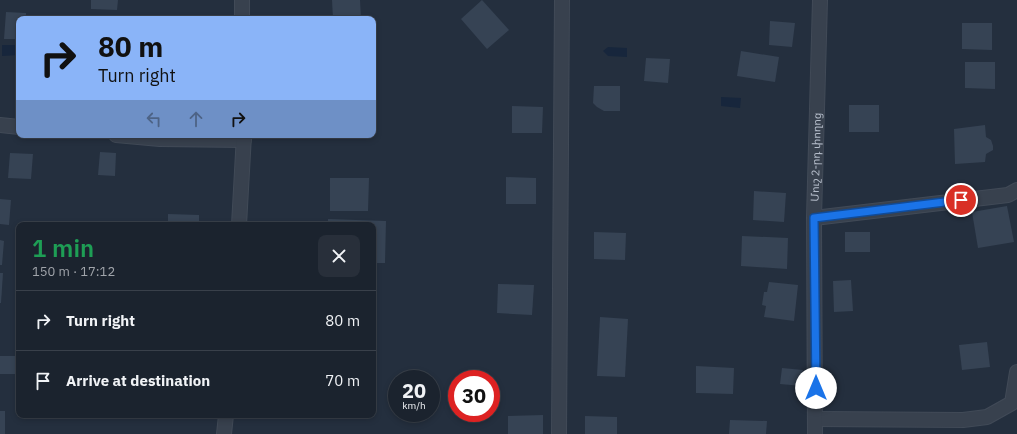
<!DOCTYPE html>
<meta charset="utf-8">
<style>
body{margin:0;font-family:"IBM Plex Sans","Noto Sans Armenian",sans-serif;background:#282f3a;color:#f1f3f6;height:100vh;display:flex;flex-direction:column;font-size:15px;white-space:nowrap}
*{box-sizing:border-box;margin:0}
p{font-size:13px;color:#a0a4aa}
.icon{flex:none;width:22px;height:22px;fill:none;stroke:currentColor;stroke-width:2;stroke-linecap:round;stroke-linejoin:round}
.map{position:relative;flex:1;overflow:hidden}
.drawer{position:absolute;left:16px;top:222px;width:360px;height:196px;display:flex;flex-direction:column;background:#1b232e;border-radius:8px;box-shadow:0 2px 6px #0003,0 0 0 1px #39404a}
.drawer>*{flex:none}
.top-card{position:absolute;left:16px;top:16px;width:360px;height:122px;border-radius:8px;box-shadow:0 2px 6px #0003,0 0 0 1px #39404a;background:#8ab4f8;color:#111;overflow:hidden}
.speed{position:absolute;left:388px;top:370px;display:flex;gap:8px;font-size:20px;font-weight:700;text-align:center}
.speed>*{display:grid;place-content:center;width:52px;height:52px;border-radius:50%;background:#1b232e;box-shadow:0 2px 6px #0003,0 0 0 1px #39404a;line-height:1}
.speed small{font-size:10px;font-weight:400}
.speed .limit{border:6px solid #d22;background:#fff;color:#111}
.pin{position:absolute;display:grid;place-items:center;width:34px;height:34px;color:#fff;margin:-17px;border:2px solid #fff;border-radius:50%;box-shadow:0 1px 4px #0007}
.me{position:absolute;width:44px;margin:-22px;rotate:0deg;stroke-linejoin:round;filter:drop-shadow(0 0 3px #0008)}
.turn{display:flex;align-items:center;gap:14px;height:84px;padding:0 16px;font-size:18px}
.turn .icon{width:52px;height:52px;stroke-width:2.5}
.turn b{display:block;font-size:28px;line-height:34px}
.lanes{display:flex;align-items:center;height:38px;padding:0 16px;background:#0003;justify-content:center;gap:20px;direction:ltr}
.lanes .off{opacity:.35}
.round{display:grid;place-items:center;flex:none;width:42px;height:42px;border-radius:8px;background:#282f3a}
.overview{display:flex;align-items:center;justify-content:space-between;height:68px;padding:0 16px}
h1{font-size:24px;font-weight:600;line-height:30px;color:#1e9e55}
ul{padding:0;list-style:none}
li{display:flex;align-items:center;gap:12px;height:60px;padding:0 16px;border-top:1px solid #39404a}
li div{flex:1}
li b{display:block;font-size:15px}
li em{font-style:normal}
.map>svg:first-child{display:block}
.water{fill:#17263c}
.building{fill:#364354}
.lines{fill:none;stroke-linecap:round;stroke-linejoin:round}
.minor-casing{stroke:#414a57;stroke-width:16}
.minor{stroke:#38414e;stroke-width:14}
.route-casing{stroke:#114b97;stroke-width:10}
.route{stroke:#1a73e8;stroke-width:7}
.labels{text-anchor:middle;dominant-baseline:central;stroke-width:4;stroke-linejoin:round;paint-order:stroke}
.street-label{font-size:11px;fill:#b4bcc9;stroke:#1d2633}
</style>
<div class="map">
<svg width="1017" height="434" viewBox="0 0 1017 434">
<rect width="100%" height="100%" fill="#242f3e"/>
<!-- water -->
<g class="water">
<path d="M2 45H19V55L2 56Z"/>
<path d="M608 47 627 48V57L608 56 603 51Z"/>
<path d="M721 97 741 98 740 108 721 106Z"/>
</g>
<!-- building -->
<g class="building">
<path d="M91 0H118L117 10 91 9Z"/>
<path d="M332 0H360L361 19H333Z"/>
<path d="M482 0 509 30 487 49 461 19Z"/>
<path d="M6 12 26 13V19H19V39H4Z"/>
<path d="M770 21 795 23 792 47 769 45Z"/>
<path d="M962 23H992V50L962 49Z"/>
<path d="M741 51 779 57 775 82 737 76Z"/>
<path d="M646 58 670 59 668 83 644 81Z"/>
<path d="M965 62H995V89L965 88Z"/>
<path d="M594 86H620V111H604L597 107 593 103Z"/>
<rect x="849" y="105" width="30" height="27"/>
<path d="M512 106 543 107 542 133H512Z"/>
<path d="M985 125 986 137 991 140 993 146V150L986 154 985 162 955 164 954 129Z"/>
<path d="M100 152 116 153 115 176 98 175Z"/>
<path d="M10 153 33 154 31 179 8 178Z"/>
<path d="M506 177 536 178V204H506Z"/>
<path d="M330 178H369L368 211H330Z"/>
<path d="M754 191 786 193 784 222 753 220Z"/>
<path d="M0 199 11 200 9 225 0 224Z"/>
<path d="M1007 206 1014 242 978 248 972 212Z"/>
<path d="M168 214 199 215V225H168Z"/>
<path d="M328 219 386 221 385 263H373V225H328Z"/>
<path d="M594 232 626 233 625 260 594 259Z"/>
<rect x="845" y="232" width="25" height="20"/>
<path d="M742 236 788 238 787 269 741 266Z"/>
<path d="M0 240 4 241 2 265H0Z"/>
<path d="M0 273H3L1 303H0Z"/>
<path d="M851 280 853 311 834 312 833 281Z"/>
<path d="M769 282 798 285 794 321 764 317 766 306 762 305 764 292H767Z"/>
<path d="M498 284 534 285 532 315 497 313Z"/>
<path d="M600 317 628 319 625 377 597 376Z"/>
<path d="M987 342 990 367 962 370 959 345Z"/>
<rect x="0" y="356" width="19" height="18"/>
<path d="M696 366 734 368 733 394 696 393Z"/>
<path d="M782 368 803 370 802 386 780 384Z"/>
<rect x="0" y="411" width="5" height="23"/>
<path d="M543 415V434H508V416Z"/>
<path d="M585 416 617 417V434H585Z"/>
<path d="M730 420 767 421 766 434H729Z"/>
</g>
<g class="lines">
<defs>
<g id="minor">
<path d="M242 0V19"/>
<path d="M0 125 19 127"/>
<path d="M116 135 160 139 244 140"/>
<path d="M814 218 1008 195 1017 190"/>
<path d="M239 225 244 135"/>
<path d="M816 419 963 420 987 417 1012 403 1017 372"/>
<path d="M224 434 226 415"/>
<path d="M559 434 562 0"/>
<path id="s1" d="M815 434 814 218 820 0"/>
</g>
</defs>
<!-- minor casing -->
<use href="#minor" class="minor-casing"/>
<!-- minor -->
<use href="#minor" class="minor"/>
</g>
<g class="lines">
<defs>
<path id="route" d="M816 388 814 218 961 200"/>
</defs>
<!-- route casing -->
<use href="#route" class="route-casing"/>
<!-- route -->
<use href="#route" class="route"/>
</g>
<g class="labels">
<!-- street labels -->
<g class="street-label">
<text stroke="none"><textPath href="#s1" startOffset="277">Մուշ 2-րդ փողոց</textPath></text>
</g>
</g>
</svg>
<div class="speed"><div>20<small>km/h</small></div><div class="limit">30</div></div>
<div class="pin" style="left:961px;top:200px;background:#d93025"><svg class="icon" aria-label="arrive" viewBox="0 0 24 24"><path d="M6 21V4h12l-3 4 3 4H6"/></svg></div>
<svg class="me" style="left:816px;top:388px" viewBox="-20 -20 40 40"><circle r="19" fill="#fff"/><path d="M0-13L10 11 0 6-10 11z" fill="#1a73e8"/></svg>
<div class="top-card">
<div class="turn"><svg class="icon" aria-label="right" viewBox="0 0 24 24"><path d="M7 20v-9h11M14 6l5 5-5 5"/></svg><div><b>80 m</b>Turn right</div></div>
<div class="lanes"><svg class="icon off" aria-label="left" viewBox="0 0 24 24"><path d="M17 20v-9H6M10 6l-5 5 5 5"/></svg><svg class="icon off" aria-label="ahead" viewBox="0 0 24 24"><path d="M12 20V5M6 11l6-6 6 6"/></svg><svg class="icon" aria-label="right" viewBox="0 0 24 24"><path d="M7 20v-9h11M14 6l5 5-5 5"/></svg></div>
</div>
<section class="drawer">
<div class="overview"><div><h1>1 min</h1><p>150 m · 17:12</p></div><a class="round"><svg class="icon" aria-label="close" viewBox="0 0 24 24"><path d="M6 6l12 12M18 6L6 18"/></svg></a></div>
<ul>
<li><svg class="icon" aria-label="right" viewBox="0 0 24 24"><path d="M7 20v-9h11M14 6l5 5-5 5"/></svg><div><b>Turn right</b></div><em>80 m</em></li>
<li><svg class="icon" aria-label="arrive" viewBox="0 0 24 24"><path d="M6 21V4h12l-3 4 3 4H6"/></svg><div><b>Arrive at destination</b></div><em>70 m</em></li>
</ul>
</section>
</div>
